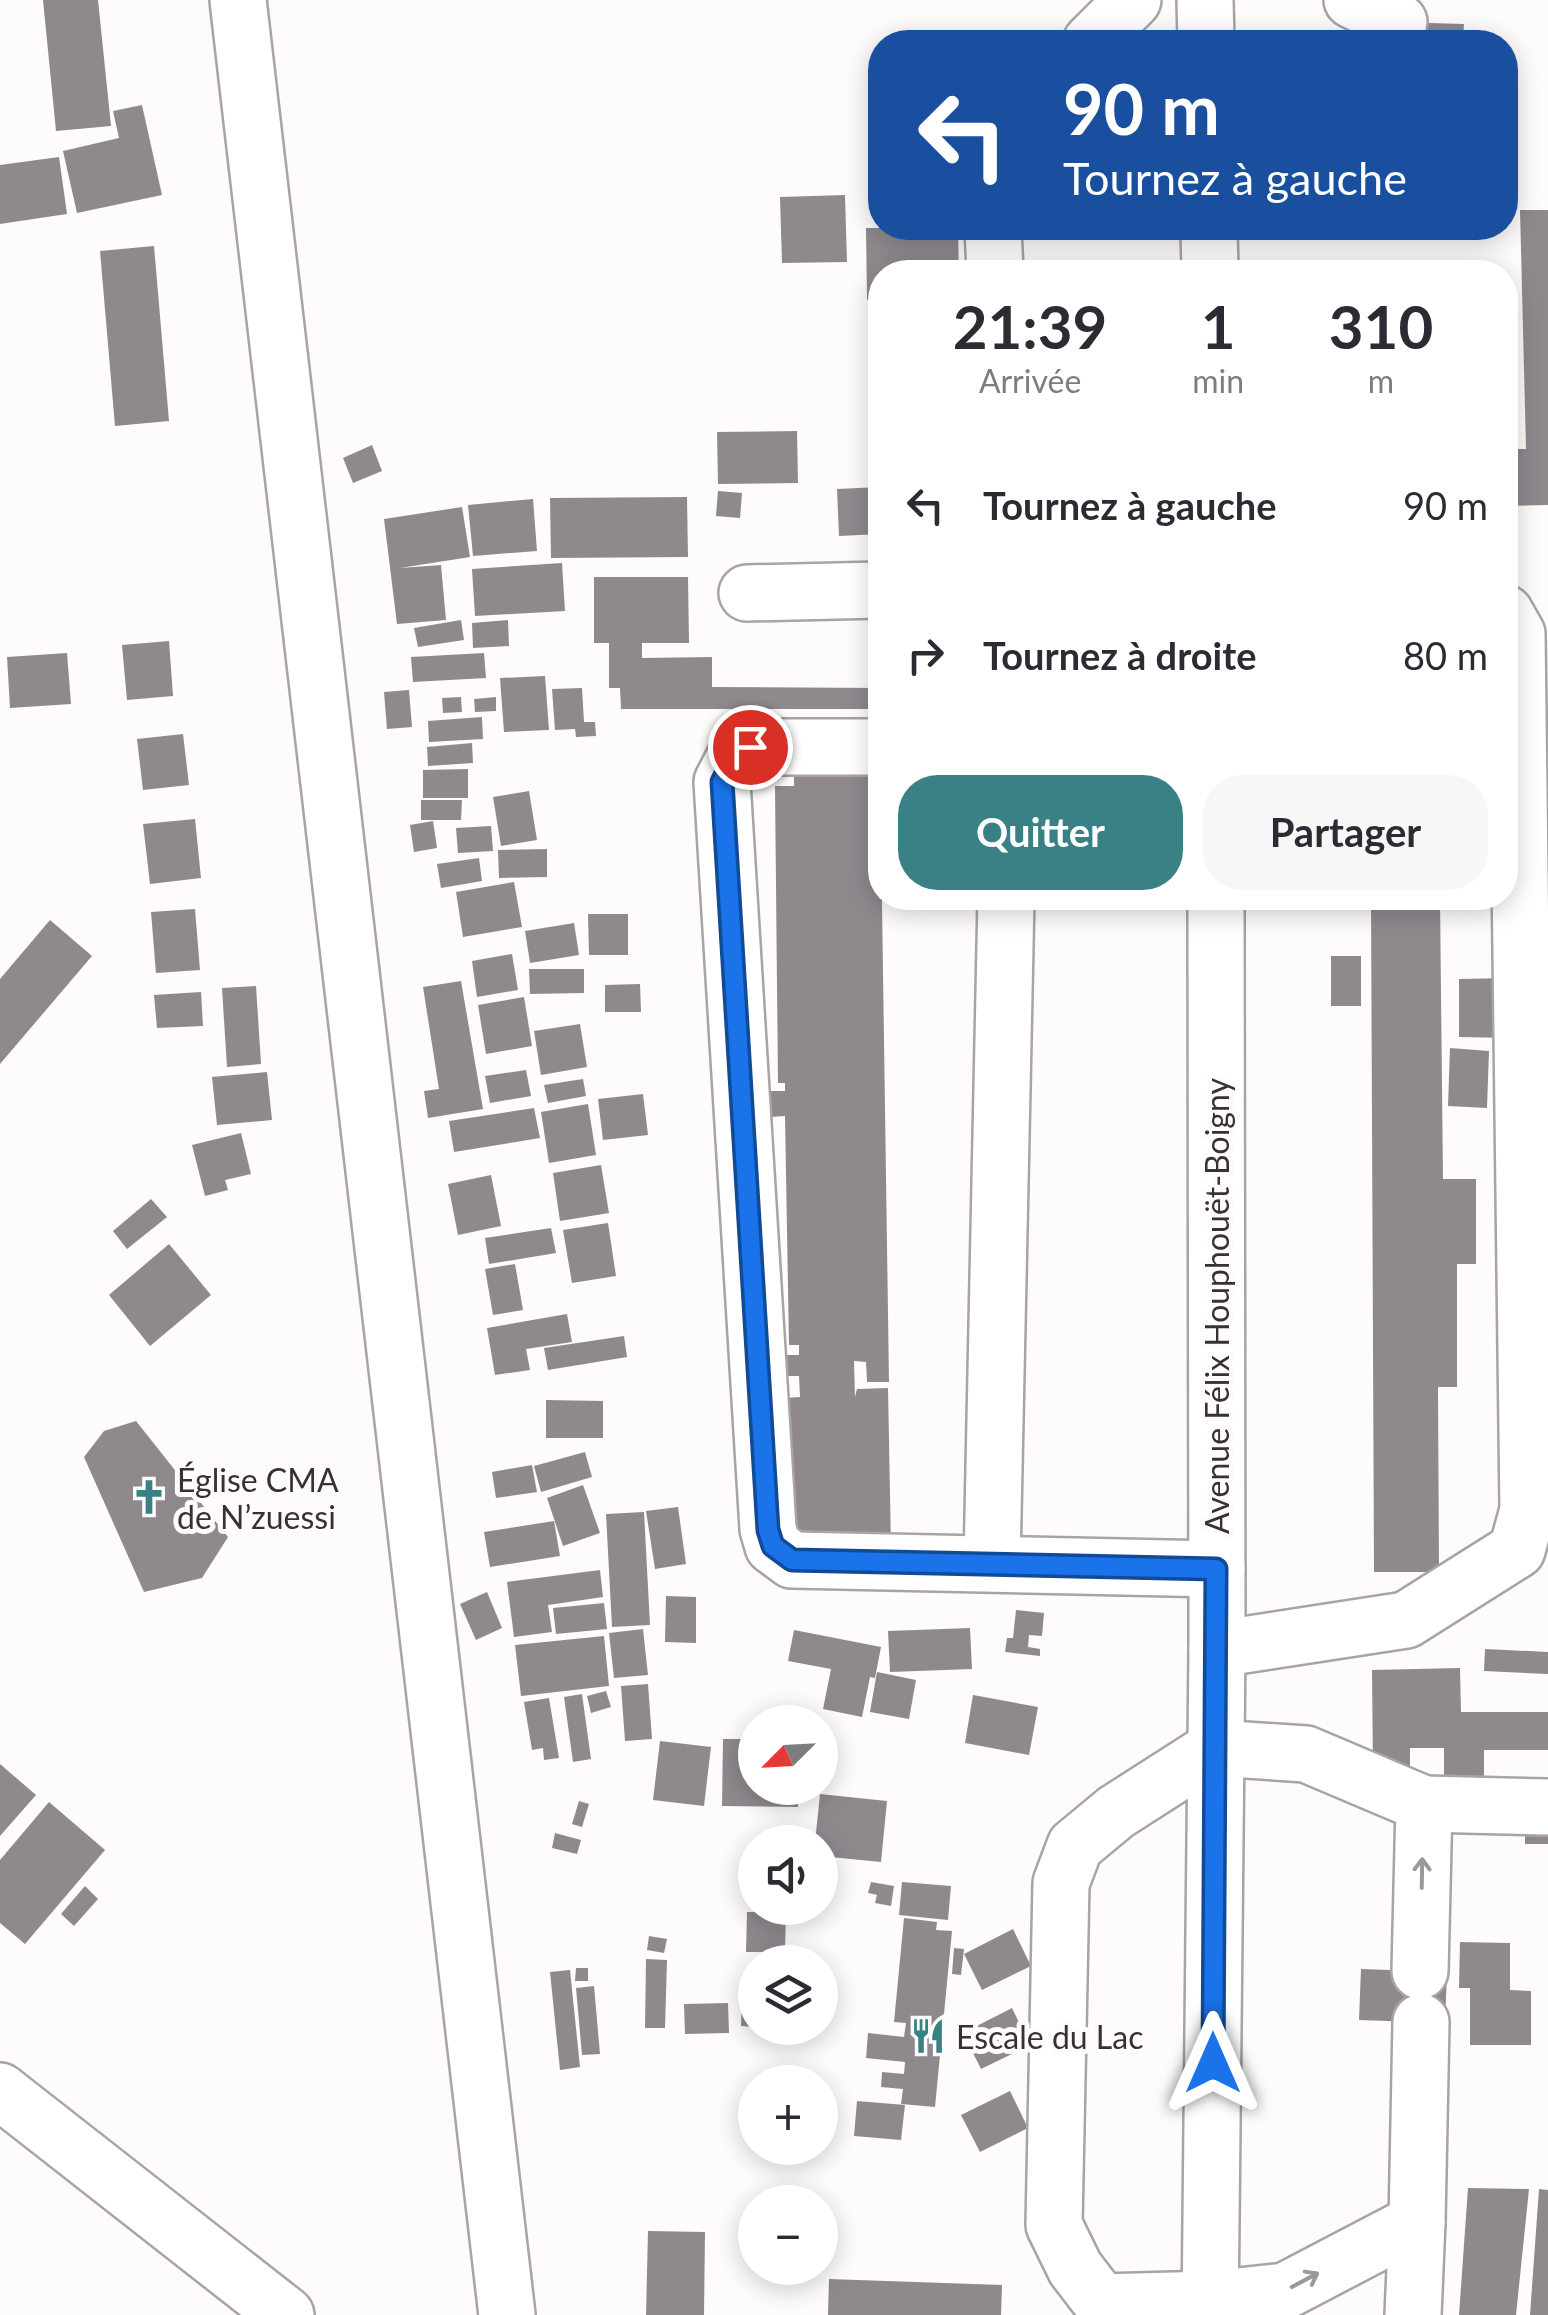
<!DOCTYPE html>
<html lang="fr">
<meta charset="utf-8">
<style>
body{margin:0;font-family:Lato,sans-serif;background:#f7f7f7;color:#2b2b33;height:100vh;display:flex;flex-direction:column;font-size:38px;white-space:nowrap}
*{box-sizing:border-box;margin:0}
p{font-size:32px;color:#7c7c81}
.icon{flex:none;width:55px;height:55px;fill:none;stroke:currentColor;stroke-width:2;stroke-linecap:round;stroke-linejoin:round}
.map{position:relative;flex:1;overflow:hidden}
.panel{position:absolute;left:868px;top:260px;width:650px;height:650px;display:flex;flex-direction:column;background:#fff;border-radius:40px;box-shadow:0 5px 25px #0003}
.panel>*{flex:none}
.banner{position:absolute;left:868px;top:30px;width:650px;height:210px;border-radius:40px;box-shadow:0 5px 25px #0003;background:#1a4fa0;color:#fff;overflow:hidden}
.needle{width:65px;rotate:246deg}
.buttons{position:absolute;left:738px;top:1705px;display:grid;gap:20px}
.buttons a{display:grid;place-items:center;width:100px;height:100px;border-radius:50%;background:#fff;box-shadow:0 5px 25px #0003;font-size:50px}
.pin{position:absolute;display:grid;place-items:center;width:85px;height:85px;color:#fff;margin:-42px;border:5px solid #fff;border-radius:50%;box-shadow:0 2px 10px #0007}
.me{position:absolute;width:110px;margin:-55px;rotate:0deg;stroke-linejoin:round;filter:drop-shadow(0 0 8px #0008)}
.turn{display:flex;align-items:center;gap:35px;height:210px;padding:0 30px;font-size:45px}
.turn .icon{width:130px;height:130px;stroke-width:2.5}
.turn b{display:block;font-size:70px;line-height:85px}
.eta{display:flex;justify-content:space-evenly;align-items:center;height:170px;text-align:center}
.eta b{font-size:60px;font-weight:700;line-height:70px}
.button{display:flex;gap:20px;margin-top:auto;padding:20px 30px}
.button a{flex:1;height:115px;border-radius:40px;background:#398184;color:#fff;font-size:40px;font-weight:700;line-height:115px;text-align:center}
.button a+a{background:#f7f7f7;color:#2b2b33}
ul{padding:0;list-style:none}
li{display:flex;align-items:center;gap:30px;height:150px;padding:0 30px}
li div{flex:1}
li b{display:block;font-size:38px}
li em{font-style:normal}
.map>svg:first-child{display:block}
.building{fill:#8f898e}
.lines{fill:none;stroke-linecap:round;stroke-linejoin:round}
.minor-casing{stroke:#aaa3a4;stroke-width:60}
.highway-casing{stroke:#aaa3a4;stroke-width:60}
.minor{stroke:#fff;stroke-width:55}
.highway{stroke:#fff;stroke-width:55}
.oneway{stroke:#9a9899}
.route-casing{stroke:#114b97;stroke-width:25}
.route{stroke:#1a73e8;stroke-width:18}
.labels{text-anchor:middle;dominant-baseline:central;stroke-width:10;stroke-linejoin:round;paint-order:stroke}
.street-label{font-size:32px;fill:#363233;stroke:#fefbfb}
.poi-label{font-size:32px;fill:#363233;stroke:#fefbfb;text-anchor:start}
</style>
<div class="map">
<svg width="1548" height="2315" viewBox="0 0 1548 2315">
<rect width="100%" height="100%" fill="#fefbfb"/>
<!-- building -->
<g class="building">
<path d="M43 0H98L111 126 56 131Z"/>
<path d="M1360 21 1464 24 1463 42H1360Z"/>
<path d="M142 105 162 195 77 213 63 151 119 138 113 111Z"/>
<path d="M59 157 67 214 0 224V165Z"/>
<path d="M845 195 847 262 782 263 780 197Z"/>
<path d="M1520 210H1548V505L1505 506V449H1526Z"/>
<path d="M866 228H958L959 272H880V300H867Z"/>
<path d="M154 246 169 421 115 426 100 251Z"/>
<path d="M797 431 798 483 718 484 717 432Z"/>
<path d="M372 445 382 471 353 483 343 458Z"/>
<path d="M880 487V534L839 536 837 489Z"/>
<path d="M718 491 742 493 740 518 716 516Z"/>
<path d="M687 497 688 557 551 558 550 498Z"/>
<path d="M533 499 537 551 473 556 468 505Z"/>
<path d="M462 507 470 557 400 568 441 565 446 620 397 624 384 519Z"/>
<path d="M562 563 565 611 475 616 472 569Z"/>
<path d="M594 577H688L689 643H642V658L712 657V687L880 688V709H621L620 688H609V643H594Z"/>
<path d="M461 620 464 640 418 647 414 628Z"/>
<path d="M508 620 509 646 473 648 472 623Z"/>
<path d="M169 641 173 696 127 700 122 645Z"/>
<path d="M67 653 71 704 10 708 7 657Z"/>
<path d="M484 653 486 678 413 682 411 657Z"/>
<path d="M545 676 549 730 504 732 500 678Z"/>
<path d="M582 688 584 722H595L596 736 576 737 575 729 555 730 552 689Z"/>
<path d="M409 690 412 727 387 729 384 692Z"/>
<path d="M461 697 462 712 443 713 442 698Z"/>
<path d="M496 697V711L475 712 474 699Z"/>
<path d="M482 717 483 739 429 742 428 721Z"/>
<path d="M183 734 189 785 143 790 137 739Z"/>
<path d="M472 743 473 763 428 766 427 747Z"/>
<path d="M794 766H880L889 1382H867L866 1362 854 1361 855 1397 857 1389 888 1388 891 1546 788 1547 785 1398 800 1397 799 1376H788L787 1355H799V1345H789L785 1116 754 1118 753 1091H785V1083H778L775 786H794Z"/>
<path d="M468 769V798H423V770Z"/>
<path d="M529 791 537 840 501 846 493 797Z"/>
<path d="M421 800H462L461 820H421Z"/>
<path d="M195 819 201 878 150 884 143 824Z"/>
<path d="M433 821 437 848 414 852 410 825Z"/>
<path d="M491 826 493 851 458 853 456 828Z"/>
<path d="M547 849V877L499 878 498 850Z"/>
<path d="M479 858 482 881 441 888 437 864Z"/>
<path d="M514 882 522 927 463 937 456 892Z"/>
<path d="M1371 898H1440L1443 1179H1476V1264H1457V1387H1438L1439 1572H1374Z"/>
<path d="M195 909 200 970 156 973 151 912Z"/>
<path d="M588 914H628V955H589Z"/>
<path d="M50 920 92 956 0 1064V979Z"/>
<path d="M574 923 579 955 530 963 525 931Z"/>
<path d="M512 954 518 990 477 997 472 961Z"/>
<rect x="1331" y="956" width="30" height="50"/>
<path d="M529 969H584V993L530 994Z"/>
<path d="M1509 978V1038L1459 1037V979Z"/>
<path d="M461 981 483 1109 428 1118 424 1091 439 1089 423 987Z"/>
<path d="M640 984 641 1012H605V985Z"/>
<path d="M256 986 261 1064 227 1067 222 988Z"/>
<path d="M201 992 203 1026 157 1028 154 995Z"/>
<path d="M524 997 532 1046 486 1054 478 1005Z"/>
<path d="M580 1024 587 1067 541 1075 534 1031Z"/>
<path d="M1450 1048 1489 1051 1487 1108 1448 1106Z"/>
<path d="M526 1070 531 1096 490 1103 485 1076Z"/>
<path d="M267 1072 272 1120 217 1125 212 1077Z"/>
<path d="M583 1079 586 1096 548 1103 544 1085Z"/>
<path d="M643 1094 648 1135 603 1140 598 1099Z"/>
<path d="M588 1104 596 1155 549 1163 541 1112Z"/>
<path d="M534 1108 540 1138 454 1152 449 1121Z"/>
<path d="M241 1133 251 1174 225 1180 228 1190 205 1196 192 1145Z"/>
<path d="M601 1165 609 1213 560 1221 553 1173Z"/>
<path d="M491 1175 501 1226 458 1235 448 1184Z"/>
<path d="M151 1199 167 1217 127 1249 113 1231Z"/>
<path d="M608 1223 616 1276 572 1283 563 1230Z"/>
<path d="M551 1228 556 1253 489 1264 485 1238Z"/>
<path d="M169 1244 211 1295 150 1346 109 1295Z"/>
<path d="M515 1264 523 1310 493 1315 485 1269Z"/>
<path d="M567 1314 572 1342 526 1349 530 1370 495 1375 487 1328Z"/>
<path d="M624 1336 627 1357 548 1370 544 1348Z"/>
<path d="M546 1400 603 1401V1438H546Z"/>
<path d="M136 1421 228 1537 202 1578 144 1592 84 1457 104 1431Z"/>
<path d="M585 1452 592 1477 541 1492 534 1466Z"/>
<path d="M532 1465 537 1492 496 1498 492 1472Z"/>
<path d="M583 1485 600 1533 563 1546 547 1498Z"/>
<path d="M678 1507 686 1564 655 1569 646 1511Z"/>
<path d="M644 1512 650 1625 612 1627 606 1514Z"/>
<path d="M554 1521 560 1556 490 1567 484 1532Z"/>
<path d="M600 1570 603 1597 548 1605 552 1632 514 1637 507 1582Z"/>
<path d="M487 1592 502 1628 476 1640 460 1604Z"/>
<path d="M666 1596 696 1597V1643L665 1642Z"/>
<path d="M604 1603 607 1629 556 1634 553 1608Z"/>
<path d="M1016 1610 1044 1613 1042 1636 1029 1635 1028 1647 1040 1649V1656L1005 1652 1007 1638H1013Z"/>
<path d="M970 1628 972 1669 890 1672 888 1631Z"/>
<path d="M643 1629 648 1675 614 1678 609 1633Z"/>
<path d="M794 1630 881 1647 875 1678 870 1677 862 1717 823 1709 831 1669 788 1661Z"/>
<path d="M604 1636 609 1686 521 1696 515 1645Z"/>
<path d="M1485 1649 1548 1652V1674L1484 1671Z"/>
<path d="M1460 1668 1461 1712H1548V1750H1484V1778L1444 1779V1748H1410V1768L1373 1769 1372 1670Z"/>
<path d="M877 1672 916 1680 909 1719 870 1712Z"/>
<path d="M648 1684 652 1739 625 1741 621 1686Z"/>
<path d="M606 1691 611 1707 591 1713 587 1696Z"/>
<path d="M582 1694 591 1759 573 1762 564 1697Z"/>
<path d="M973 1695 1038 1707 1029 1755 965 1743Z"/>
<path d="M549 1698 559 1758 544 1760 543 1748 532 1750 524 1702Z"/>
<path d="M723 1739H755V1788H799L798 1807 722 1806Z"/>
<path d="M660 1741 711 1747 704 1806 653 1800Z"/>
<path d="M0 1764 36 1795 0 1836Z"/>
<path d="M820 1794 887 1801 881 1862 820 1856V1842H815Z"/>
<path d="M579 1801 589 1804 582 1827 572 1824Z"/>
<path d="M49 1802 105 1850 25 1944 0 1923V1860Z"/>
<rect x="1525" y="1813" width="23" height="31"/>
<path d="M555 1833 581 1840 577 1854 552 1848Z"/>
<path d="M871 1882 894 1886 891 1906 875 1903 877 1895 868 1893Z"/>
<path d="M902 1882 951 1886 948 1920 899 1915Z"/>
<path d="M85 1886 98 1899 74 1926 61 1914Z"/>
<path d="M747 1912H786L785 1952H746Z"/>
<path d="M904 1918 937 1922 936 1930 952 1931 935 2107 901 2104 903 2089 881 2087 882 2072 904 2074 905 2062 866 2058 868 2033 904 2037 906 2023 894 2022Z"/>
<path d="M1013 1929 1031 1966 982 1990 964 1954Z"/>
<path d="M649 1936 667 1939 664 1953 647 1950Z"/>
<path d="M1460 1942 1510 1943V1990L1531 1991V2045H1470V1988H1459Z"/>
<path d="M954 1948 964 1949 961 1975 952 1974Z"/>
<path d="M646 1959 667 1960 665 2028H645Z"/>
<path d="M576 1968H588V1981H575Z"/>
<path d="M1361 1969 1447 1972 1445 2023 1359 2020Z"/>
<path d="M570 1970 580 2067 560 2070 550 1972Z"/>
<path d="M594 1986 600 2054 582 2055 576 1988Z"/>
<path d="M742 1990H755V2027L741 2026Z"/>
<path d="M728 2003 729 2033 685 2034 684 2004Z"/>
<path d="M1012 2008 1030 2045 981 2069 963 2033Z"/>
<path d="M1010 2091 1028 2128 980 2152 961 2115Z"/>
<path d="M857 2101 905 2105 901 2140 854 2136Z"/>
<path d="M1468 2188 1529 2189 1516 2315H1459Z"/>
<path d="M1539 2189 1548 2190V2315H1530Z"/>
<path d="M648 2231 705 2232 704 2315H646Z"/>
<path d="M829 2279 1002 2285 1001 2315H828Z"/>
</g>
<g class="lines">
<defs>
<g id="minor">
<path d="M238 0 507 2315"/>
<path d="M1352 0 1399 22"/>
<path d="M1091 42 1133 0"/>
<path d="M993 228 995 272"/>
<path d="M747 593 880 590"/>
<path d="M880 747H750L734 759 722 782 768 1529 773 1546 792 1560 1217 1569"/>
<path d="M992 1563 1006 898"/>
<path d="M1217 1649 1406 1620 1517 1550 1528 1510 1517 634 1505 613"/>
<path d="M1424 1804 1548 1807"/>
<path d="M1420 1971 1424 1804 1306 1754 1216 1748 1116 1812 1075 1846 1061 1883 1054 2225 1075 2268 1101 2302 1211 2299 1285 2291 1417 2222 1421 2022"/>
<path d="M0 2091 286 2315"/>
<path d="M1413 2315 1417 2222"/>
</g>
<g id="highway">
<path d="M1205 0 1206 42"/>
<path d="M1209 228 1210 272"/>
<path d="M1210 2315 1217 1649 1216 898"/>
</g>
</defs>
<!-- minor casing -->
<use href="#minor" class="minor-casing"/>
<!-- highway casing -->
<use href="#highway" class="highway-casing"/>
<!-- minor -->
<use href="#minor" class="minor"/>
<!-- highway -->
<use href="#highway" class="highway"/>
</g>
<!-- one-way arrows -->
<defs><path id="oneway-shaft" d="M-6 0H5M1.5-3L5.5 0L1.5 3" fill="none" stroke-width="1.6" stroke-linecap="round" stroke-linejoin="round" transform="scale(2.5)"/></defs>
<g class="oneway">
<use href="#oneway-shaft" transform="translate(1422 1873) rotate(-89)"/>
<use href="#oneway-shaft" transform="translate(1305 2280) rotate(-28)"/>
</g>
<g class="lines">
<defs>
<path id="route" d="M750 747 734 759 722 782 768 1530 773 1546 792 1560 1216 1569 1213 2063"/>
</defs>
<!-- route casing -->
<use href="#route" class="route-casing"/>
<!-- route -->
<use href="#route" class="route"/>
</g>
<!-- icons -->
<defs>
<symbol id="church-bare" viewBox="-9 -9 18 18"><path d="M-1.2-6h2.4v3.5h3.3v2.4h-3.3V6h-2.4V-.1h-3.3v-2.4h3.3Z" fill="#398184" stroke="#fefbfb" stroke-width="2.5" paint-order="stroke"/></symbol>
<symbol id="restaurant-bare" viewBox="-9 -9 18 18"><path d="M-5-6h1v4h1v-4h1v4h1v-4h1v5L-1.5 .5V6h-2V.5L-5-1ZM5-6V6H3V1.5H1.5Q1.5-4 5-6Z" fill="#398184" stroke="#fefbfb" stroke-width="2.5" paint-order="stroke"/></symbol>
</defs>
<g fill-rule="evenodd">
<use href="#church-bare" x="124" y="1472" width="50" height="50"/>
<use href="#restaurant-bare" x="903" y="2011" width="50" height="50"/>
</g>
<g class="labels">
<!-- street labels -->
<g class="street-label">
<text transform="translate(1216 1306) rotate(-90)">Avenue Félix Houphouët-Boigny</text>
</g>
<!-- poi labels -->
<g class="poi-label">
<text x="177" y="1479">Église CMA<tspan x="177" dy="37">de N’zuessi</tspan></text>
<text x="956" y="2036">Escale du Lac</text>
</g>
</g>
</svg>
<div class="buttons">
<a><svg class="needle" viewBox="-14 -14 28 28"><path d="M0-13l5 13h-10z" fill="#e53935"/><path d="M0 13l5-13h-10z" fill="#7c7c81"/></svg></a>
<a><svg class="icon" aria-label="sound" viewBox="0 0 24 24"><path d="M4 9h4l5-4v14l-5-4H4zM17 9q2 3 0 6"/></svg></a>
<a><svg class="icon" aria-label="layers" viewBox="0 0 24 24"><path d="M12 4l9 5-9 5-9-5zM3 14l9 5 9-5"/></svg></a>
<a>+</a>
<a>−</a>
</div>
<div class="pin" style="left:750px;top:747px;background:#d93025"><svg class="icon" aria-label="arrive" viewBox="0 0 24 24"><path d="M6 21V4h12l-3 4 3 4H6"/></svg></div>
<svg class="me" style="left:1213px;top:2063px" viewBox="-20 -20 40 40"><path d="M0-17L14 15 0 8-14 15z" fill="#1a73e8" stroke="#fff" stroke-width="4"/></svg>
<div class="banner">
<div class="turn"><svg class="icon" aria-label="left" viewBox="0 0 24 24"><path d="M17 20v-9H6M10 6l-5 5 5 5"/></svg><div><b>90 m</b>Tournez à gauche</div></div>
</div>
<section class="panel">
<div class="eta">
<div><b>21:39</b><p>Arrivée</p></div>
<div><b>1</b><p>min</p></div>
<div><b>310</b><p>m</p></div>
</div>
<ul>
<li><svg class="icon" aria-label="left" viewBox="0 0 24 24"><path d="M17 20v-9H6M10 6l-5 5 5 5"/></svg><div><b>Tournez à gauche</b></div><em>90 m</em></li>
<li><svg class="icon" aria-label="right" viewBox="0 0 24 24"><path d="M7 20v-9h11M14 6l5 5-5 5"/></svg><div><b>Tournez à droite</b></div><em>80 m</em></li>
</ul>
<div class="button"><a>Quitter</a><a>Partager</a></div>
</section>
</div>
